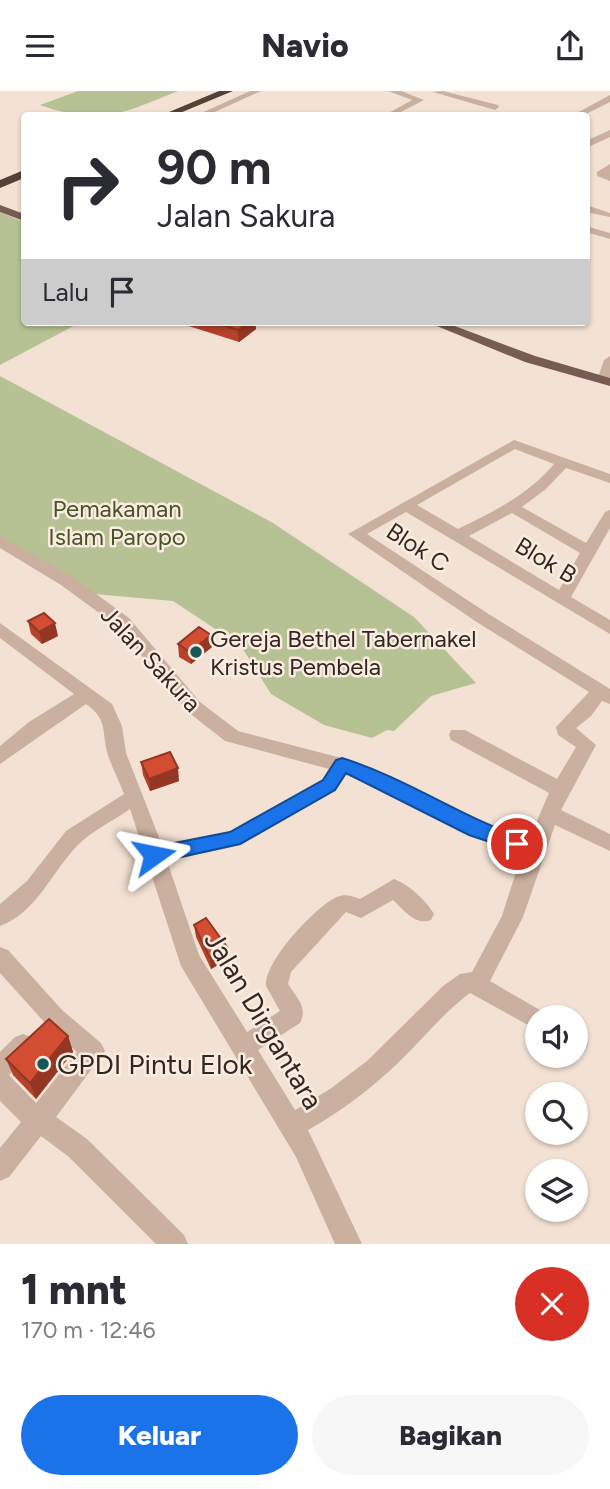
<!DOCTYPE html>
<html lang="id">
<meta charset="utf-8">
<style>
body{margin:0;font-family:Figtree,sans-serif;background:#f7f7f7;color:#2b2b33;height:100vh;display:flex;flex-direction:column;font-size:26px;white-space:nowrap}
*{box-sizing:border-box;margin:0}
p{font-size:23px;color:#7c7c81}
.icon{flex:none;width:38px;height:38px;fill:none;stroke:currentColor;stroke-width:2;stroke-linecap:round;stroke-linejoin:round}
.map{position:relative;height:1153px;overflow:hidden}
.panel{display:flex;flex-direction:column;background:#fff;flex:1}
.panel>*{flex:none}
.banner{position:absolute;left:21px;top:21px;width:569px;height:214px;border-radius:7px;box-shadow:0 2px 5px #0004;background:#fff;color:#2b2b33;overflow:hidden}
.controls{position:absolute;left:525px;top:914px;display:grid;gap:14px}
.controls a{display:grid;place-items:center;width:63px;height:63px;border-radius:50%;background:#fff;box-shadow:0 2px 5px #0004;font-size:35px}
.pin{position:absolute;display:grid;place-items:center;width:60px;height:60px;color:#fff;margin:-30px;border:4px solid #fff;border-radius:50%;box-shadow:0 2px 7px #0007}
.me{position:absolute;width:77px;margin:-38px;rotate:78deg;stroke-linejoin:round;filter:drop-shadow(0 0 5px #0008)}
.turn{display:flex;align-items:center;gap:24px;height:147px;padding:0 21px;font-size:32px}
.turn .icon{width:91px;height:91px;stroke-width:2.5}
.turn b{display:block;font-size:49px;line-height:60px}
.then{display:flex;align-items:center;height:66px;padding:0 21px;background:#0003;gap:14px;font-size:26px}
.round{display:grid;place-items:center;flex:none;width:74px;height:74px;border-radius:37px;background:#f7f7f7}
.head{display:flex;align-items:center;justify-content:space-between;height:119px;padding:0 21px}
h1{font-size:42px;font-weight:800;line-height:52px}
.button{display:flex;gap:14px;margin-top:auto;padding:14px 21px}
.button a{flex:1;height:80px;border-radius:42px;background:#1a73e8;color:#fff;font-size:28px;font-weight:800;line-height:80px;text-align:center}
.button a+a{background:#f7f7f7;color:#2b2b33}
header{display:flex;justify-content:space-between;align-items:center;height:91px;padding:0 21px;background:#fff;font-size:32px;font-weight:800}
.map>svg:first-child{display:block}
.green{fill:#b6c293}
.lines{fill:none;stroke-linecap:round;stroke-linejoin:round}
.minor{fill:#cbb09f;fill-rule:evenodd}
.major{fill:#785c53;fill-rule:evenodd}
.highway{fill:#564039;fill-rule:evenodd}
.wall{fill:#b5422b}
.shaded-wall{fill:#933623}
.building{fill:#d24d32;stroke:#933623;stroke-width:2}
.route{fill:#1a73e8;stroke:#114b97;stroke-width:2}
.poi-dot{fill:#165858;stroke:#faece0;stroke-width:2.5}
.labels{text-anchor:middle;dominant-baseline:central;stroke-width:5;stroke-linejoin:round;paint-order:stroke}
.park-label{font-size:24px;fill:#475425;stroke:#faece0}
.street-label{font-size:24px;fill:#342723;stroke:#faece0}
.poi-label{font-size:24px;fill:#342723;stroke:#faece0;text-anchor:start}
.near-street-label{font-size:28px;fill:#342723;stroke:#faece0}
.near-poi-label{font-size:28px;fill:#342723;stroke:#faece0;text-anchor:start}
</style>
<header><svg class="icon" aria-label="menu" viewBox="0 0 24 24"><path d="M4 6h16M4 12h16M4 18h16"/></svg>Navio<svg class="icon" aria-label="share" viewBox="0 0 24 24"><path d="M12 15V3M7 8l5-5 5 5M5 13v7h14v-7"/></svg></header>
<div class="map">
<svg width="610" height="1153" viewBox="0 0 610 1153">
<rect width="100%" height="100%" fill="#f3e2d4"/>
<!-- green -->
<g class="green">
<path d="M78 0H178C121 23 101 35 40 14Z"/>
<path d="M0 121 24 131V231H81L0 274Z"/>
<path d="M0 285 273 432 414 526 476 592 431 605 394 640 387 639 372 647 324 634 271 603 241 555 173 510 94 503 0 446Z"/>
</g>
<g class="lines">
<!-- minor -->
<g class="minor">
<path d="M250 0H261L208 24H197Z"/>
<path d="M388 0H401L424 9 395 24H385L412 9Z"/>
<path d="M443 0 498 14 499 16 495 19 433 1Z"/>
<path d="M610 4V11L584 24H573Z"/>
<path d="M610 39V46L586 57V50Z"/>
<path d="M610 73V90L597 85V81Z"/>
<path d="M586 114 610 122V126L586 121Z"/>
<path d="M586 135 610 142V148L586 141Z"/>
<path d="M610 265V290L599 292 597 289 604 269Z"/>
<path d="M514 349 610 383V392L566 377 546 398 522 416 586 452 605 421 610 419V437L571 506 610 529V543L406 421 367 443 487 522 610 598V613L602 610 591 625 576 637 596 654 561 719 610 743V760L555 734 523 826 490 890 545 922 547 926H537V939L470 902C444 921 423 948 400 970 372 997 342 1020 308 1039L362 1153H335L296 1066 181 875 130 718C114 729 94 739 80 752 53 778 37 822 0 835V813L27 790 66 740 124 703C119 689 111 675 107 661 102 638 107 628 86 613L0 673V655L29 631 74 603 0 547V532L112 613 122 635 126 662 162 754 230 741 322 689 329 678 225 650 188 621 117 535 61 494 0 457V445L73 486 129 527 200 611 238 640 349 669 393 687 483 732 529 748 549 702 451 649 449 644 451 639H465L557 688 576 656 558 644 556 636 589 601 475 530 348 443ZM515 358 554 373C529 403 493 421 458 438L417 414ZM512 422 580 462 559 499 469 445ZM346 684 379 697 469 744 522 762 502 825 472 881 460 883 443 895 367 970 330 998 295 1019 258 959 300 932C308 916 297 907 288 893L291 881 346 821 361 827 393 809C404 819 415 835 431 829L434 823C427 810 408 793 394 788L360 808C350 804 342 802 333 808 313 819 264 871 266 895L280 920 247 941 199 864 167 770 241 754 336 699Z"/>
<path d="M0 856 8 859 62 919 101 952 105 960 56 1026 87 1048 184 1144 188 1153H156L69 1066 41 1045 9 1086 0 1090V1057L21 1031 0 1010V961L15 946 23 943 31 946 35 954 31 962 9 984 36 1012 77 961 46 933 0 882Z"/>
<path d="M576 941 584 944 588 953 584 961 576 964Z"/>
</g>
<!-- major -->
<g class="major">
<path d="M0 114 24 123V130L0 121Z"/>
<path d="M427 231H444L535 265 610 287V295L525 271Z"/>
</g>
<!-- highway -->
<g class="highway">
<path d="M219 0H233L175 24H162Z"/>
<path d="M24 79V87L0 97V89Z"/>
</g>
</g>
<!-- wall -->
<g class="wall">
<path d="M176 231H255L256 238 239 251Z"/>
<path d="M28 530 58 545 42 553 31 543Z"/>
<path d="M178 553 212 556 191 573 179 566Z"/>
<path d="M141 671 179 690 150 700 143 684Z"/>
<path d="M194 834 228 868 211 878 196 846Z"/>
<path d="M68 945 73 961 36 1008 13 984 6 968Z"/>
</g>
<!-- shaded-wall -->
<g class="shaded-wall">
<path d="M249 231H255L256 238 239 251 238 239Z"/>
<path d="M55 532 58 545 42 553 39 541Z"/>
<path d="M211 544 212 556 191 573 190 561Z"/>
<path d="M178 677 179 690 150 700 149 688Z"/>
<path d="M227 856 228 868 211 878 210 867Z"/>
<path d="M68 945 73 961 36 1008 30 992Z"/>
</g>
<!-- building -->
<g class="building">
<path d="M212 231H249L238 239Z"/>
<path d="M44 522 55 532 39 541 28 530Z"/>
<path d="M199 536 211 544 190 561 178 553Z"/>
<path d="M170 661 178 677 149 688 141 671Z"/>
<path d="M206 827 227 856 210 867 194 834Z"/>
<path d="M49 928 68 945 30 992 6 968Z"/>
</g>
<!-- route -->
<path class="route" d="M342 667C406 687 461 726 523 747L526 753 517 760 469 744 346 682 335 699 240 753 154 772 147 769 145 764 147 759 154 756 230 741 323 689 336 669Z"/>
<!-- markers -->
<g class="poi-dot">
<circle cx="196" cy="561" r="7"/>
<circle cx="43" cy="973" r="7"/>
</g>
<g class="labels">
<!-- park labels -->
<g class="park-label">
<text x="117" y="417">Pemakaman<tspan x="117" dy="28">Islam Paropo</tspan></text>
</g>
<!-- street labels -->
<g class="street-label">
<text transform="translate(418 456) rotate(33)">Blok C</text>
<text transform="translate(546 469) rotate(31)">Blok B</text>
<text transform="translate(151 568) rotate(47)">Jalan Sakura</text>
</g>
<!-- poi labels -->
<g class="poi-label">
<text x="210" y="547">Gereja Bethel Tabernakel<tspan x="210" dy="28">Kristus Pembela</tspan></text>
</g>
<!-- near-street labels -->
<g class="near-street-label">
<text transform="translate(264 929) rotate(59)">Jalan Dirgantara</text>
</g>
<!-- near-poi labels -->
<g class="near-poi-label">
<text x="57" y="973">GPDI Pintu Elok</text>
</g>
</g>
</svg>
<div class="controls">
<a><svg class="icon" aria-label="sound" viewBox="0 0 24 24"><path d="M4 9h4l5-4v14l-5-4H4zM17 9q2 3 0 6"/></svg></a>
<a><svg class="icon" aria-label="search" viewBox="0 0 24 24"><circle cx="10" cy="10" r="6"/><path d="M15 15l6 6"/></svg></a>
<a><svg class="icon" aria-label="layers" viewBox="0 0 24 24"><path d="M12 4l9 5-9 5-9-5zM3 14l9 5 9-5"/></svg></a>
</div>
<div class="pin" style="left:517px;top:753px;background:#d93025"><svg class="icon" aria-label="arrive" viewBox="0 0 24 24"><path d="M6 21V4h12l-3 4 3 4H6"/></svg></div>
<svg class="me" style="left:154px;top:764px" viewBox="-20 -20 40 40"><path d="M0-17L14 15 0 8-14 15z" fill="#1a73e8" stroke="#fff" stroke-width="4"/></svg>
<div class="banner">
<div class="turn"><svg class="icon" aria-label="right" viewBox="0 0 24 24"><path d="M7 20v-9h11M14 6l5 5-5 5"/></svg><div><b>90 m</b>Jalan Sakura</div></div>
<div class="then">Lalu<svg class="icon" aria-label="arrive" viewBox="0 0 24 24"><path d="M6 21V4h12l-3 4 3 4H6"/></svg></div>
</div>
</div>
<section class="panel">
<div class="head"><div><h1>1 mnt</h1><p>170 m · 12:46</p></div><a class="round" style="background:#d93025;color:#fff"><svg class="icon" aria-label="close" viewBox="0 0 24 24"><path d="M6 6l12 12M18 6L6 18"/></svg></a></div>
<div class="button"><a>Keluar</a><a>Bagikan</a></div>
</section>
